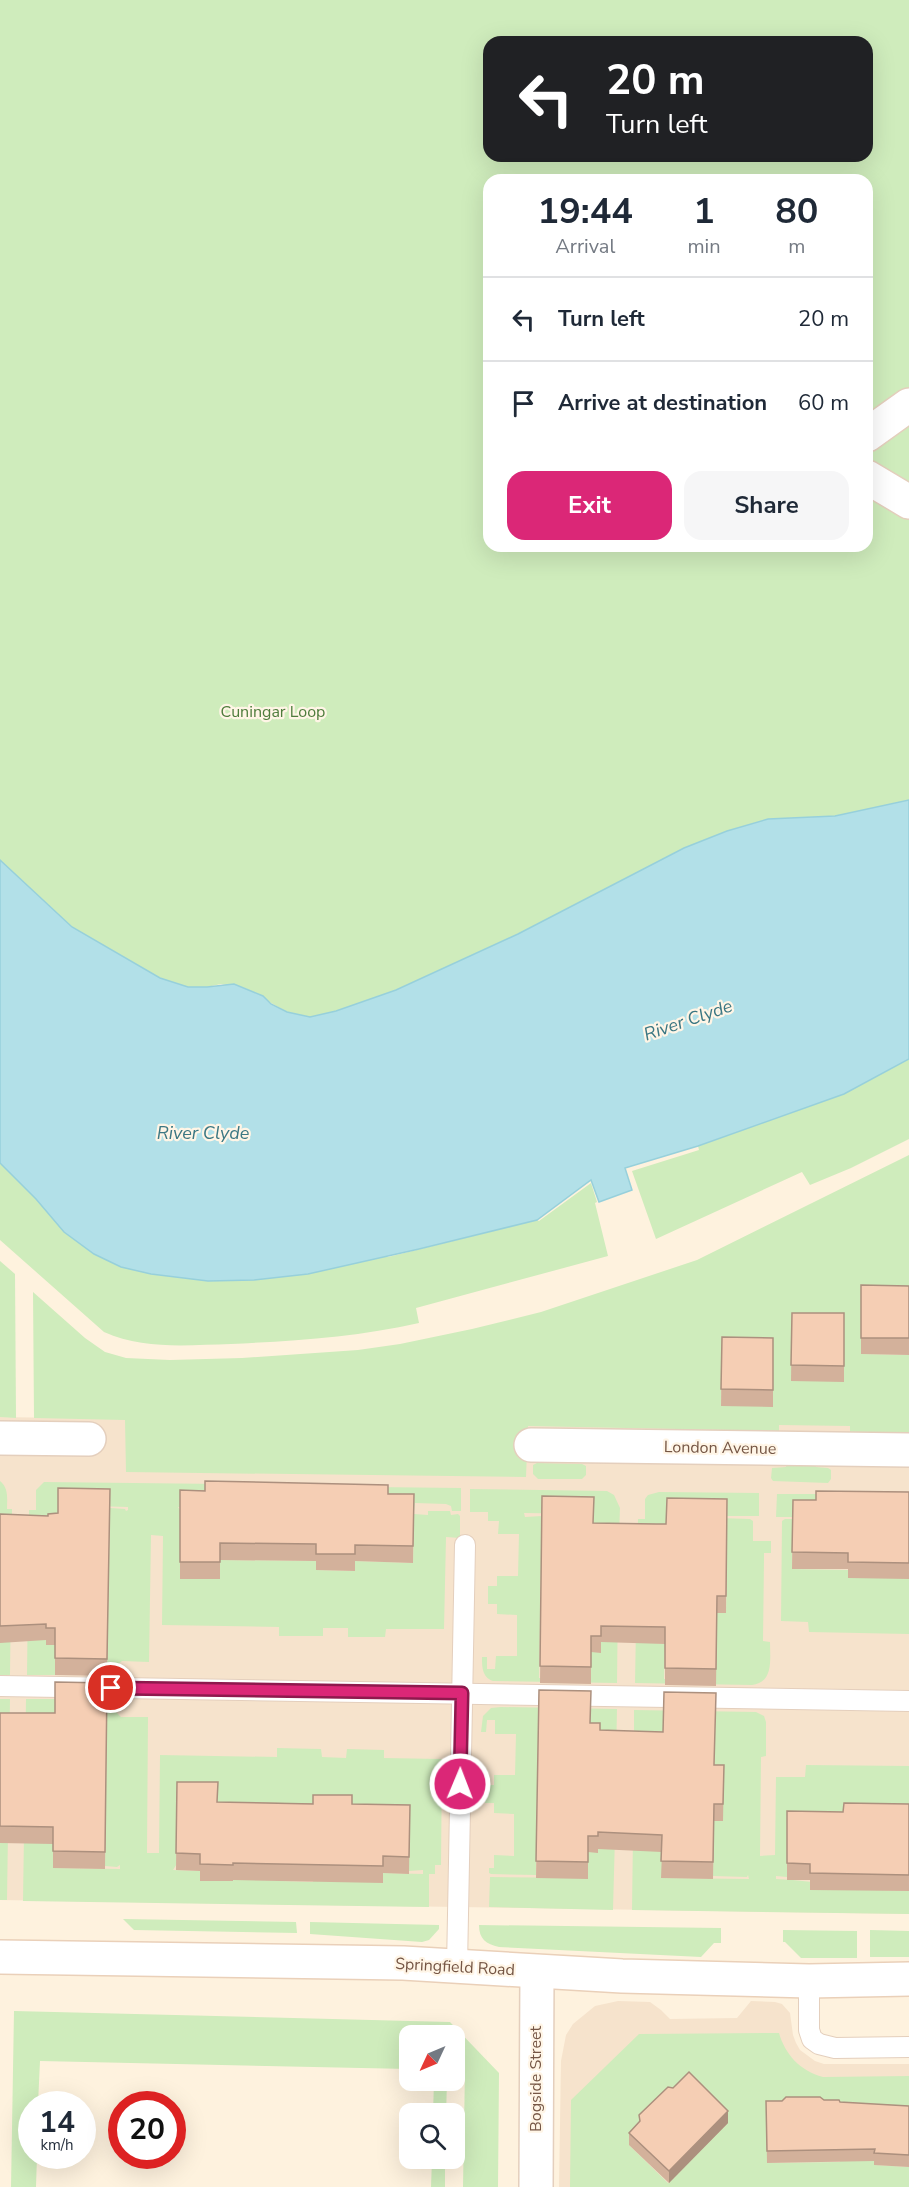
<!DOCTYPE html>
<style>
body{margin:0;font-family:"Nunito Sans",sans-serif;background:#f6f6f7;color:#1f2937;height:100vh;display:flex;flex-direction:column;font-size:22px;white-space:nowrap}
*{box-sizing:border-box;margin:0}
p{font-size:20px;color:#747a83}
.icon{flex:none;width:33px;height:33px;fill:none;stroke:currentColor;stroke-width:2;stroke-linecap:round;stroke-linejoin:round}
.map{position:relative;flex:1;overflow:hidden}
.drawer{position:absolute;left:483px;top:174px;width:390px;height:378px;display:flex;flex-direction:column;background:#fff;border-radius:18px;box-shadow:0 6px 24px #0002}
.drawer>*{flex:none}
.hud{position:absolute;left:483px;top:36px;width:390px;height:126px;border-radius:18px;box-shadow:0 6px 24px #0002;background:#202124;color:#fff;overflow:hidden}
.needle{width:39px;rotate:226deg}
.buttons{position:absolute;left:399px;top:2025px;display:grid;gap:12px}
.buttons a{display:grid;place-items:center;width:66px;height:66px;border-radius:12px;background:#fff;box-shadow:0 6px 24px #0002;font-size:30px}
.speed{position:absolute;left:18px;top:2091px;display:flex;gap:12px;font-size:30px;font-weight:700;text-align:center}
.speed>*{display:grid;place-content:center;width:78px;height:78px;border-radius:50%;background:#fff;box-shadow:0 6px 24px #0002;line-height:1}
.speed small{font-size:15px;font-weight:400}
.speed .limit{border:9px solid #d22;background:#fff;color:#111}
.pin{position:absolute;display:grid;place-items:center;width:51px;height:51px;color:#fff;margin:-26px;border:3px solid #fff;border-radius:50%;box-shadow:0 2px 6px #0007}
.me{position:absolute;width:66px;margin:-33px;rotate:1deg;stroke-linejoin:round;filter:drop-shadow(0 0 4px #0008)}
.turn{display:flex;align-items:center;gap:21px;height:126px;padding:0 24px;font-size:27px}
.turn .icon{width:78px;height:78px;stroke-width:2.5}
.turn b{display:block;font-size:42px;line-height:51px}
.eta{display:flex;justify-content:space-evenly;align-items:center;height:102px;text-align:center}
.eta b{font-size:36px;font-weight:700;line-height:42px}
.button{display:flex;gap:12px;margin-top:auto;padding:12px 24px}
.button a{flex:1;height:69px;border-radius:18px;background:#db2777;color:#fff;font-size:24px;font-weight:700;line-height:69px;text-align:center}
.button a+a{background:#f6f6f7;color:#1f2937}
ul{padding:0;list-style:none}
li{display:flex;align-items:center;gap:18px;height:84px;padding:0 24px;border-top:2px solid #e0e1e3}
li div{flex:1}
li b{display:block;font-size:22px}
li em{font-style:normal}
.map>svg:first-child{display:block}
.residential{fill:#f6e3cc}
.green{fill:#cfecbc;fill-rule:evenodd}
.water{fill:#b2e0e8;stroke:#97d0db;stroke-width:1.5}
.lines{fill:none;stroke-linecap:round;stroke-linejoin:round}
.lane-casing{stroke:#e4cfbd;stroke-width:22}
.street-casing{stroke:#e4cfbd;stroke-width:36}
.secondary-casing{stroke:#ead0b9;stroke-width:36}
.lane{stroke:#fff;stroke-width:20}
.street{stroke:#fff;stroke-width:33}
.secondary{stroke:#fff;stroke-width:33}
.wall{fill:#d3b19b}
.shaded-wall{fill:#ac907e}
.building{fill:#f5ceb4;stroke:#ac907e;stroke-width:1.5}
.route-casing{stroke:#8e194d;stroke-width:15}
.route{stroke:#db2777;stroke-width:10}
.labels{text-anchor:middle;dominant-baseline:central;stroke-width:4.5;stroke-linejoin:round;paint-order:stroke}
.park-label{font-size:16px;fill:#4e7c3c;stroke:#fff5e6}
.street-label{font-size:16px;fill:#755645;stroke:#fff5e6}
.water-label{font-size:18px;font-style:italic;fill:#3b7783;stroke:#fff5e6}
</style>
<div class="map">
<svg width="909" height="2187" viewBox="0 0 909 2187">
<rect width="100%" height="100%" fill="#fef2de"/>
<!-- residential -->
<g class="residential">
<path d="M909 1270V1914L0 1900V1417L526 1425 685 1325Z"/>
<path d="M618 2001 650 2002 661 2010 670 2019 737 2018 751 2001 775 2002 782 2004 790 2013 793 2035 796 2043 800 2050 815 2061 824 2064H909V2187H559L561 2061 566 2035 573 2024 595 2006Z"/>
</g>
<!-- green -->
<g class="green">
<path d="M0 0H909V800L835 816 768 819 727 831 684 848 518 934 396 990 336 1011 310 1017 287 1012 245 988 221 984 207 987H188L160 978 72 927 0 860ZM489 42H867V156H489ZM489 180H867V546H489Z"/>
<path d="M909 1059V1139L851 1168 810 1185 802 1172 656 1239 632 1171 699 1150 698 1146 844 1094Z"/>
<path d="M909 1155V1303L862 1302 861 1354 909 1355V1433L850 1432V1426L779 1425V1431L528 1426 526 1477 126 1472 125 1420 34 1418 33 1292 85 1338 105 1352 126 1358 170 1360 242 1358 358 1350 400 1344 472 1329 541 1312 697 1260ZM722 1354 773 1355V1406H721Z"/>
<path d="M0 1163 36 1199 64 1232 361 1250 388 1257 537 1220 539 1221 591 1183 597 1202 595 1203 608 1256 416 1308 419 1323C358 1337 294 1341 231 1344 188 1345 144 1350 104 1332L0 1240Z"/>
<path d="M0 1261 15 1274 16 1418 0 1417Z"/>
<path d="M537 1463 582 1464 586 1466V1475L582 1479H538L533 1474V1465Z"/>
<path d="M787 1463H815L816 1467 828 1468 831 1470V1479L828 1483 773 1481 771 1478 772 1468 786 1467Z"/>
<path d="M0 1481C9 1488 7 1499 7 1509H12L10 1675H0Z"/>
<path d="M44 1482 222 1484 205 1507H178L180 1510V1579L220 1560 316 1561V1570L355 1571V1561L413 1563 414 1514 428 1515V1511H450L451 1515 458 1514 460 1516V1538L446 1537 444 1629H386L385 1637H348V1628H323V1636H279V1627L162 1625 163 1536 151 1535 149 1662 122 1661 110 1671H107L110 1508 125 1509 126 1511 128 1510V1507L58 1505 55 1675H27L29 1510H36V1490Z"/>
<path d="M372 1487 461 1488V1511H452L451 1506 446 1504 415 1503 414 1511H388Z"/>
<path d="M470 1489 607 1491 614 1495 620 1508 619 1535 593 1540V1514L524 1513 525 1517 542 1516 539 1678 590 1680 591 1652H601V1636L618 1597 617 1683 493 1681C482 1677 482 1667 482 1657H487V1669H495L496 1656H517V1615L497 1614V1604H488V1586H497V1576H518L519 1534H498L499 1521H488V1512H470Z"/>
<path d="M659 1492 759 1493V1516H718L637 1557 638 1519H645V1499L648 1495Z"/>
<path d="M777 1494H834L816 1517H776Z"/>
<path d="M718 1518 750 1519 753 1521V1541H771V1553H764V1559L763 1641 770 1642C770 1659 774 1682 752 1685L635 1683 636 1627 655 1643 665 1644 664 1679H668L667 1670H716L717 1613 726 1612 727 1574Z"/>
<path d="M785 1519H793L792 1569 848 1570V1578L909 1571V1634L809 1632 808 1622 781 1621 782 1521Z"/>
<path d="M0 1699H10L7 1900H0Z"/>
<path d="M26 1699H55L53 1868 120 1869V1865L117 1867 105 1866 107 1706H110L121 1717H148L147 1853H159L160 1755 277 1757V1748L321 1749 322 1757 346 1758 347 1749 384 1750V1758L442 1759 441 1865H435V1874H429V1907L23 1901ZM217 1799V1819L409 1822V1871L423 1870V1874L383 1873 382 1883 313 1872V1882L280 1881V1872L233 1871V1881L200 1871 173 1870Z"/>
<path d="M501 1707 617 1709 616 1757 539 1712 536 1875 491 1874 489 1873V1868H494V1855L514 1856V1814L494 1813V1803H485V1785H494V1775H515L516 1734H495V1720H487L486 1732H481L483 1716 491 1708Z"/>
<path d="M634 1710 756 1712 764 1716 766 1722V1756L761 1757 760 1856 775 1855 776 1777H805L806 1765 909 1766V1830L787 1877 776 1876V1879C821 1881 864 1891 909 1891V1914L632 1910 633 1835 662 1852V1878L749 1879 748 1875 747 1877 713 1876 715 1726 663 1748 634 1765Z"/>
<path d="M598 1836H615L613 1910 489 1907 490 1877 588 1878V1852Z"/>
<path d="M123 1919 296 1922 297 1933 134 1930Z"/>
<path d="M310 1922 439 1925V1929L429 1940 422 1942 310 1934Z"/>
<path d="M479 1925 721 1928V1943H714L701 1957 499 1947C486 1944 479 1939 479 1925Z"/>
<path d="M783 1930 857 1931V1958H801L785 1942H783Z"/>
<path d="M870 1930 909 1931V1957H870Z"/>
<path d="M14 2011 450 2022 499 2073 498 2187H463L465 2070H455L454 2036H410L409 2069 40 2061 38 2104H32V2156H37L36 2187H11Z"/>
<path d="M779 2033C785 2054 800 2071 823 2077L909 2076V2118L875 2165 909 2167V2187H570L571 2100 639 2034ZM767 2113 840 2139V2162L767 2163ZM629 2145 695 2156 668 2183Z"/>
<path d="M434 2081H447L446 2113H433Z"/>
<path d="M432 2159H445V2187H431Z"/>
</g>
<!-- water -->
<path class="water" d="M909 800V1059L844 1094 698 1146 625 1168 632 1190 599 1202 591 1180 537 1220 419 1249 308 1274 254 1280 208 1281 151 1274 121 1267 94 1254 64 1232 36 1199 0 1163V860L72 927 160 978 188 987H207L234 984 263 996 271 1004 287 1012 310 1017 336 1011 396 990 518 934 684 848 727 831 768 819 835 816Z"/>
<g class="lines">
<defs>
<g id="lane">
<path d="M0 1686 909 1701"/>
<path d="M457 1967 465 1545"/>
<path d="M809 1981V2030L812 2039 819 2044 835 2048 909 2047"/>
</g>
<g id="street">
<path d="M867 435 909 405"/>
<path d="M867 477 909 502"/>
<path d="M0 1438 89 1439"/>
<path d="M531 1445 909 1450"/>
<path d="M536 2187 537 1972"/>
</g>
<path id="secondary" d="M0 1957 403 1963 622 1976 809 1981 909 1979"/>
</defs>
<!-- lane casing -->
<use href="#lane" class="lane-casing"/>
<!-- street casing -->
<use href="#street" class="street-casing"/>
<!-- secondary casing -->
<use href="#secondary" class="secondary-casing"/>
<!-- lane -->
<use href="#lane" class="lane"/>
<!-- street -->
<use href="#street" class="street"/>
<!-- secondary -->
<use href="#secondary" class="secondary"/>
</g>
<!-- wall -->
<g class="wall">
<path d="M861 1285 909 1286V1355L861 1354Z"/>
<path d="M792 1313H844V1382L791 1381Z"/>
<path d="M722 1337 773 1338V1407L721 1406Z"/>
<path d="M110 1489 107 1676 55 1675V1645H46V1640L0 1643V1514L48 1516 58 1513Z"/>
<path d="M180 1490 414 1494 413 1563 355 1561V1571L316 1570V1561L220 1560V1579H180Z"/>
<path d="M909 1492V1579L848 1578V1569H792L793 1500H816Z"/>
<path d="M542 1496 593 1523 656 1524H666L727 1499 726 1613H717L716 1686 665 1685V1644L601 1642V1653L591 1652V1684L540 1683Z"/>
<path d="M107 1683 105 1869 53 1868V1844L0 1843V1713H55Z"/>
<path d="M539 1690 590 1723 600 1730 715 1765H724L723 1821H714L713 1879 661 1878 662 1852 598 1849V1853L588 1852V1879L536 1878Z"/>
<path d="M177 1782 218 1802 410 1805 409 1874 383 1873V1883L233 1880V1881H200V1871L176 1870Z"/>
<path d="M909 1804V1891L810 1890V1880H787V1811L843 1812Z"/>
<path d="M824 2100 840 2102 909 2106V2167L874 2165V2161L767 2163 766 2101Z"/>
<path d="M639 2115 728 2123 669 2183 629 2145V2133L639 2122Z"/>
</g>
<!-- shaded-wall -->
<path class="shaded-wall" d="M728 2111V2123L669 2183V2171Z"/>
<!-- building -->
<g class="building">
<path d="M861 1285 909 1286V1338H861Z"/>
<path d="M792 1313H844V1366L791 1365Z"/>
<path d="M722 1337 773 1338V1390L721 1389Z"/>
<path d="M205 1481 388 1485V1494H414L413 1546 355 1545V1554H316V1544L220 1543V1562H180V1490L205 1491Z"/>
<path d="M58 1488 110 1489 107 1659 55 1658V1628H46V1624L0 1626V1514L48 1516V1514L58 1513Z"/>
<path d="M816 1491 909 1492V1563L848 1562V1553L792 1552 793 1500H816Z"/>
<path d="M542 1496 594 1497 593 1523 656 1524H666L667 1498 727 1499 726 1596H717L716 1669 665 1668V1627L601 1626V1636H591V1667L540 1666Z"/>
<path d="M55 1682 107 1683 105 1852 53 1851V1827L0 1826V1713H55Z"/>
<path d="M539 1690 591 1691 590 1723H600V1730L663 1732 664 1692 716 1693 714 1765H724L723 1804H714L713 1862 661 1861 662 1835 598 1832V1836H588V1862L536 1861Z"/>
<path d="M177 1782H218L217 1802 313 1804V1795H352V1804L410 1805 409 1857 383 1856V1866L233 1863V1865L200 1864V1854L176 1853Z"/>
<path d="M844 1803 909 1804V1875L810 1873V1864L787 1863V1811L843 1812Z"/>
<path d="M689 2072 728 2111 669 2171 629 2133 640 2121 639 2115 668 2087 673 2088Z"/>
<path d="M786 2097H820L824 2100H839L840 2102 909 2106V2155L874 2153 875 2149 767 2151 766 2101H782Z"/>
</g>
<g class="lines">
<defs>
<path id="route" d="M111 1688 462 1693 460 1784"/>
</defs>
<!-- route casing -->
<use href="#route" class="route-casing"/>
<!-- route -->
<use href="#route" class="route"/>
</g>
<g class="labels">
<!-- park labels -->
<g class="park-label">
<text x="273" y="712">Cuningar Loop</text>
</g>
<!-- street labels -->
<g class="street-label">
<text transform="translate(720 1448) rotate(1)">London Avenue</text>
<text transform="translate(455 1967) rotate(3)">Springfield Road</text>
<text transform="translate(536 2079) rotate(-90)">Bogside Street</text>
</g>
<!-- water labels -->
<g class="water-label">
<text transform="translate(688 1020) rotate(-19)">River Clyde</text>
<text x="203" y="1133">River Clyde</text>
</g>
</g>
</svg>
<div class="buttons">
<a><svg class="needle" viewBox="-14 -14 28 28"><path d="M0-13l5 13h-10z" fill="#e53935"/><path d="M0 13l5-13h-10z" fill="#747a83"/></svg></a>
<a><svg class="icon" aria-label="search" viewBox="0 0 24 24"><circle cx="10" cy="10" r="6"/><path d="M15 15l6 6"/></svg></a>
</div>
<div class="speed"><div>14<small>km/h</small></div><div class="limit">20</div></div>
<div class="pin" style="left:111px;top:1688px;background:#d93025"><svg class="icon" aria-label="arrive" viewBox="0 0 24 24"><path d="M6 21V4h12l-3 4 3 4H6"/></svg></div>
<svg class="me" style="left:460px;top:1784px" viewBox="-20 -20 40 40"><circle r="17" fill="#db2777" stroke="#fff" stroke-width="3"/><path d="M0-11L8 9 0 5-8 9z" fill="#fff"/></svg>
<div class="hud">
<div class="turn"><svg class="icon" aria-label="left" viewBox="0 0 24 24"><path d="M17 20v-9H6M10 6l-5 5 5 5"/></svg><div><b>20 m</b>Turn left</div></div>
</div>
<section class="drawer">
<div class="eta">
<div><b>19:44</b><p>Arrival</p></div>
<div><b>1</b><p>min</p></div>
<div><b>80</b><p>m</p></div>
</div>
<ul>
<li><svg class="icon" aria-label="left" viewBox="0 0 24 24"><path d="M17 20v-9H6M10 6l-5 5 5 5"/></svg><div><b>Turn left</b></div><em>20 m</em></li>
<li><svg class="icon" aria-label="arrive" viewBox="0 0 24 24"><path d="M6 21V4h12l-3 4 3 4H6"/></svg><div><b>Arrive at destination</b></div><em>60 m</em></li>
</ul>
<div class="button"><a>Exit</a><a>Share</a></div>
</section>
</div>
